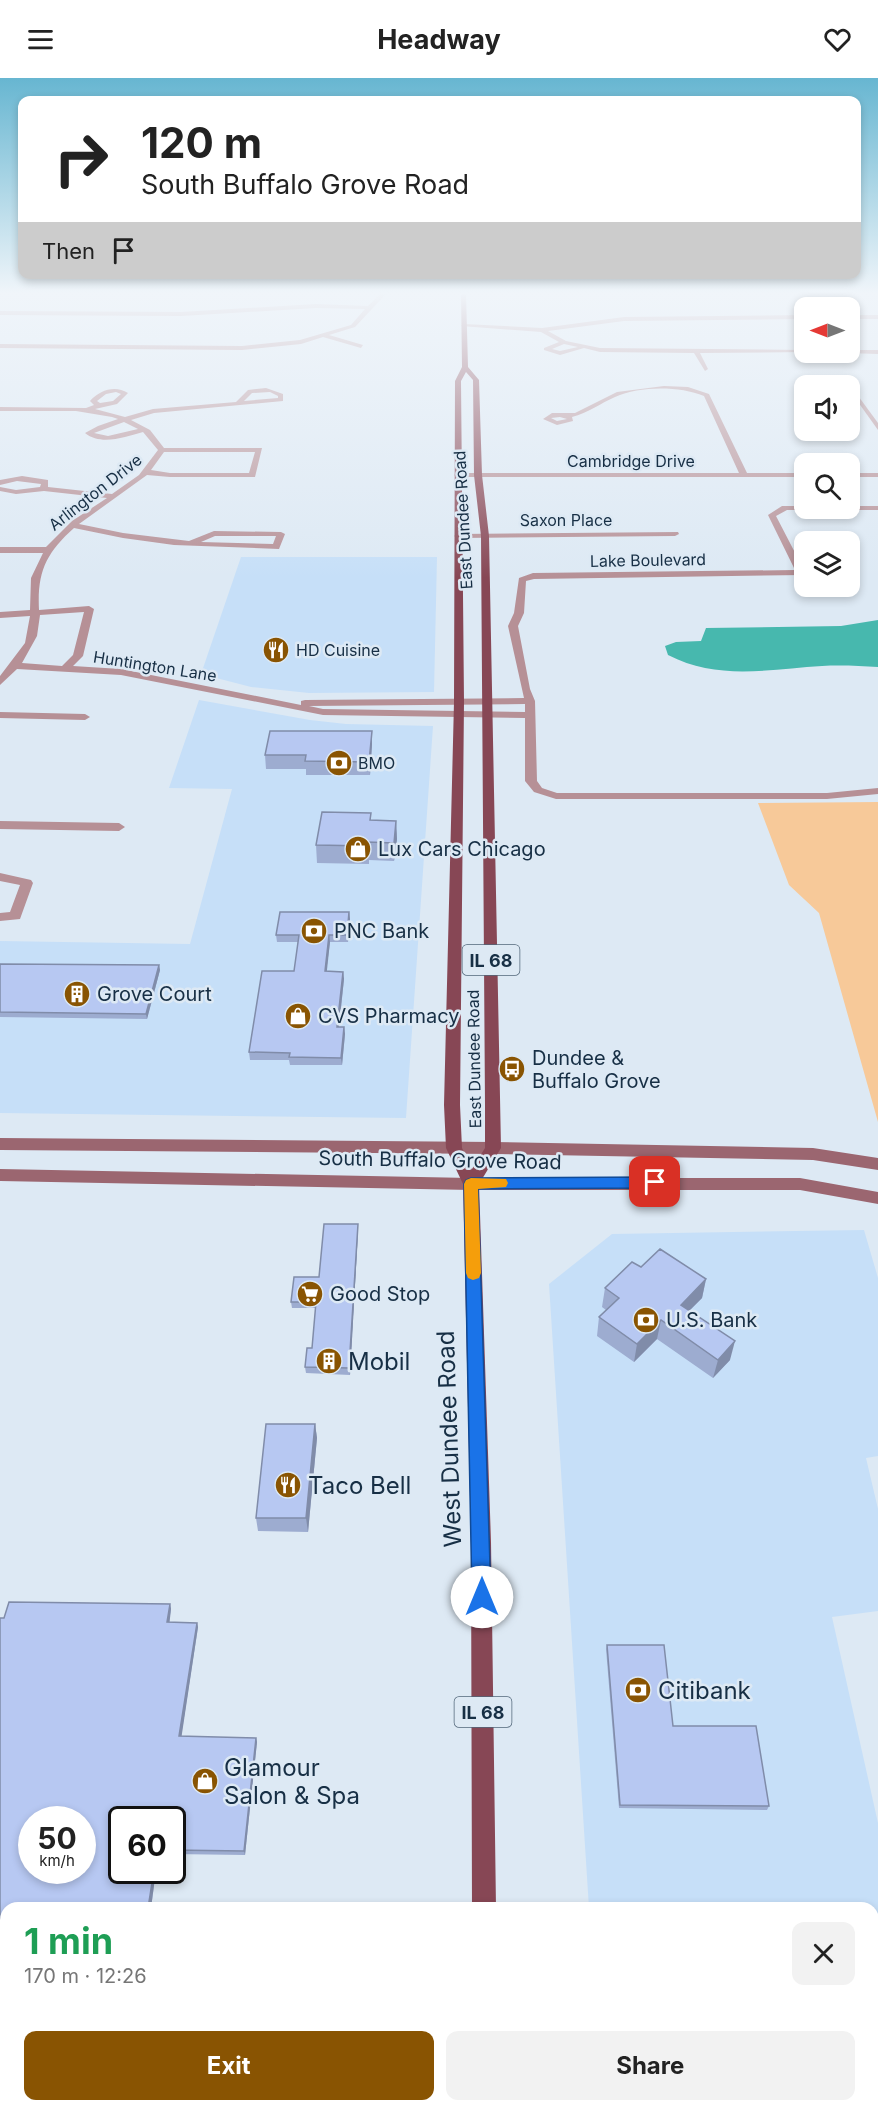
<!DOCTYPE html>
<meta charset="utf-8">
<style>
body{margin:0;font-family:Inter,sans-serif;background:#f2f2f2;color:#222;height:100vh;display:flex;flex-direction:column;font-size:22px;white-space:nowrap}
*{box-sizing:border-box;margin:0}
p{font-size:20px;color:#767676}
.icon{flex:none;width:33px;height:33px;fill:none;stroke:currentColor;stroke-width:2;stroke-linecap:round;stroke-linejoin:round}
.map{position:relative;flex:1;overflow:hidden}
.sheet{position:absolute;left:0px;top:1824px;width:879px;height:210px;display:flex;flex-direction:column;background:#fff;border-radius:18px 18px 0 0;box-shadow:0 3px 9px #0003}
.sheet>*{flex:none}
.guide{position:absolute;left:18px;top:18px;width:843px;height:183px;border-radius:12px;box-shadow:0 3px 9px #0003;background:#fff;color:#222;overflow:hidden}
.needle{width:39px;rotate:270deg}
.controls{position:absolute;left:794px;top:219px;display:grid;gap:12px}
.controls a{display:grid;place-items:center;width:66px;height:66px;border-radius:12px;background:#fff;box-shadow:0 3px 9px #0003;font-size:30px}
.speed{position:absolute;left:18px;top:1728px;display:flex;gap:12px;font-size:30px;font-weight:700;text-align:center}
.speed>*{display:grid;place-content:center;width:78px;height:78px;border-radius:50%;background:#fff;box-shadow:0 3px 9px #0003;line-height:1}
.speed small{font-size:15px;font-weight:400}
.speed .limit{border:3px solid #111;border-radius:9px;background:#fff;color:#111}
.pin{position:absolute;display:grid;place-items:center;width:51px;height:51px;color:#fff;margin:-26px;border-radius:12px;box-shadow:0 3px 9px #0006}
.me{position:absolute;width:66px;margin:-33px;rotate:0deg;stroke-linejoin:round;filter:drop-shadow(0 0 4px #0008)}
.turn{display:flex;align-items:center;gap:21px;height:126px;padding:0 24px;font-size:27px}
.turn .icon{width:78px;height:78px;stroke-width:2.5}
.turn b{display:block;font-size:42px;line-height:51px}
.then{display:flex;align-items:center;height:57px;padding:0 24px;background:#0003;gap:12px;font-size:22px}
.round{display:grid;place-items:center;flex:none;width:63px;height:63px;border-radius:12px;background:#f2f2f2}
.headline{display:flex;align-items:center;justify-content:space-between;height:102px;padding:0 24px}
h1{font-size:36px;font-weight:700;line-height:45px;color:#1e9e55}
.cta{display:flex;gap:12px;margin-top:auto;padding:12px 24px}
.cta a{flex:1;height:69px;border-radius:12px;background:#895402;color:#fff;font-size:24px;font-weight:700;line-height:69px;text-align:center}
.cta a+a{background:#f2f2f2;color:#222}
header{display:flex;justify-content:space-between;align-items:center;height:78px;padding:0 24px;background:#fff;font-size:27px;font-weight:700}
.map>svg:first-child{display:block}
.built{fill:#c6dff8}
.green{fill:#f7c999}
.water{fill:#47b8ae}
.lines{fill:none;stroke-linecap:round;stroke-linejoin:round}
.street{fill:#b69096;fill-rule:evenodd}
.secondary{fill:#9b6670;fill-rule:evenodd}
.primary{fill:#874755;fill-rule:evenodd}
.wall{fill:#9dacd0;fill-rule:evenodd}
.shaded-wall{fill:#808ca9}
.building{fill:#b7c8f2;stroke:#808ca9;stroke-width:1.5;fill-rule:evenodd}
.route{fill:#1a73e8;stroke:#114b97;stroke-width:1.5}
.slow{fill:#f59e0b}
.labels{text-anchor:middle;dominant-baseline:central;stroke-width:5;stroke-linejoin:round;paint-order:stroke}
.far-street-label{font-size:16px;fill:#172f45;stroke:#dde9f4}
.far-poi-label{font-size:16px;fill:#172f45;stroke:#dde9f4;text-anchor:start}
.shield{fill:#dde9f4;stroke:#52677a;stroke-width:1.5}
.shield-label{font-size:18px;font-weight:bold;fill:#172f45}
.poi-label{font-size:20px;fill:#172f45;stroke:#dde9f4;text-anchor:start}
.street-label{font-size:20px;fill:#172f45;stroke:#dde9f4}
.near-poi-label{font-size:24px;fill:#172f45;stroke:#dde9f4;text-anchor:start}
.near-street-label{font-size:24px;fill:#172f45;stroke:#dde9f4}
</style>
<header><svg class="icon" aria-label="menu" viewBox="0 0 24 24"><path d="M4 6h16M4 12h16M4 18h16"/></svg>Headway<svg class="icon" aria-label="heart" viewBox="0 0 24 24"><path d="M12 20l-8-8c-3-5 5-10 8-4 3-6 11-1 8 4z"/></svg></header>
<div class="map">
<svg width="878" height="2034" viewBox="0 0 878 2034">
<rect width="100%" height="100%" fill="#dde9f4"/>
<!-- built -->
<g class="built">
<path d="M241 479H437L434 614 309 615 251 609 201 596Z"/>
<path d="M199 622 310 642 346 646 433 648 406 1040 0 1035V863L190 866 232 711 169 710Z"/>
<path d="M864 1152 878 1200V1378L866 1380 878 1431V1533L832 1539 878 1745V1850H873V1830H589L549 1206 612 1156Z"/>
<path d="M873 1997H878V2034H570V2028H873Z"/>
</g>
<!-- green -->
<path class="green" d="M878 724V1044L819 835 789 807 758 725Z"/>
<!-- water -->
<path class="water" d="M878 542V589C860 588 841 587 822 588 769 591 718 603 668 577L665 568 676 564 701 563 706 550 841 548Z"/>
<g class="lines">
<!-- street -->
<g class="street">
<path d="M380 216H386L355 249 329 257 363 267 361 270 323 259 301 266 242 272 0 270V266L242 268 300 262 351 247 365 231 316 230 181 238 0 237V233L181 234 316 226 368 228Z"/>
<path d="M804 237V241L624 243 548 253 566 263 600 270 804 272 807 274 700 275 708 291 705 293 694 275 600 274 584 270 560 277 544 272V270L559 264 541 254 461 248 464 246 542 250 624 239ZM564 266 578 269 560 273 552 271Z"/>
<rect x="849" y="237" width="29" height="4"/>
<path d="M849 272H878V276L847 275Z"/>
<path d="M664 308 688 309 709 316 747 395H804V399H458L454 397 458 395H739L704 318C679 308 640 308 615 319 601 325 588 335 572 339L573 343 557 347 543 341 552 335H575L617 314ZM560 339 567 341 557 343 551 340Z"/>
<path d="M266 310 283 316V323L154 335 131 342 150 352 164 370H262L255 399H170L147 397 79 446 123 455 189 463 214 453 281 454 285 456 279 471 174 467 123 460 74 450C46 475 37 494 39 532L89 528 94 531 83 578 73 588 121 591 301 627V623L305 622 524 620 508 548 514 535 519 500 533 495 795 492 768 437 782 428H804L807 432H787L776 438 804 492V497L534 501 526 503 524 535 518 548 530 611 535 623 537 703 542 710 557 715H827L878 710V716L827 721H556L534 714 525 703V640L323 637 121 597 17 591 0 607V598L25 565 30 538 0 540V534L30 532 31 500 43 475H0V469H46L72 443 107 420 44 413 16 416 0 413V409L16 412 40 409 41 406 17 403 0 407V402L22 398 48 402V409L112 416 139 397 158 372 143 354C125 359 101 368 85 355L98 348 118 341 112 339 76 333H0V329L86 330 94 327 90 323C100 312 115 307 128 315L117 326 95 331 125 339 153 331 236 324 248 312ZM116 314 121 316 113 323 100 325 97 323 106 316ZM270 314 278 318V320L244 323 252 315ZM124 344 138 351 108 358 94 355ZM164 374H255L249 395H170L151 392ZM215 458H276L273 466 201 464ZM84 534 73 577 62 588 22 585 37 558 40 537ZM525 626V634L323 631 309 628Z"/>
<path d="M856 315 878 345V352L853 317Z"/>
<rect x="849" y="395" width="29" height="4"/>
<path d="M849 428H878V432H846Z"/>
<path d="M678 454 679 456 675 458 458 460 454 458 458 456Z"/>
<path d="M0 634 85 636 90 639 85 642 0 640Z"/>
<path d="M0 743 119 745 125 749 119 753 0 751Z"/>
<path d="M0 795 31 802 33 805 20 841 0 843V835L10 834 20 807 0 803Z"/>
<rect x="873" y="1927" width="5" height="26"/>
</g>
<!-- secondary -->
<g class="secondary">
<path d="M0 1060 493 1064 813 1070 878 1080V1092L813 1082 493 1076 0 1072Z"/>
<path d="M0 1091 471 1100H800L878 1114V1126L800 1112H471L0 1103Z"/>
</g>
<!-- primary -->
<g class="primary">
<path d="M461 216H466L468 289 479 302 482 397 489 458 501 1070 479 1106 491 1464 496 1830H472L471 1464 463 1106 446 1070 444 1027 454 624 455 303 462 289ZM466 294 473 302 474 397 481 458 485 1027V1070L472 1091 462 1070 460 1027 464 624 461 303Z"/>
<rect x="471" y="2028" width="28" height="6"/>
</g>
</g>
<!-- wall -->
<g class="wall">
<path d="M372 653V666L370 697H306V691H266L265 677Z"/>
<path d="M371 735V742L396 743 397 761 394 783 369 782V786L317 785 316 767Z"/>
<path d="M349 834 350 841 348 864H330L326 894H343L344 901 339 949H344L345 956 342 987H290L289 982H250L249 974 294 893 298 864H277L276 857Z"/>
<path d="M0 886 159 887 160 892 147 941 0 939Z"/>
<path d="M358 1153 350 1297 306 1295 305 1289 312 1270 316 1230H292L291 1224 319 1199Z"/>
<path d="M641 1189 706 1201 702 1220 689 1233 730 1282 713 1300 657 1261 634 1284 597 1258 599 1239 606 1232 602 1229 605 1210Z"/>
<path d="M315 1346 317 1360 308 1454 258 1453 256 1440Z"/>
<path d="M9 1524 170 1526 171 1531 169 1544 197 1545 198 1549 181 1659 256 1660 257 1664 245 1777 172 1776V1742H122V1792H156L151 1830H6V2028H107L106 2034H0V1540H4ZM32 1742H82V1792H32Z"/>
<path d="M607 1567 673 1648 769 1728 767 1732 619 1730 606 1571Z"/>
</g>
<!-- shaded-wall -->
<g class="shaded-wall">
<path d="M372 653V666L370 697 369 684Z"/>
<path d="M396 743 397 761 394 783V765Z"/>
<path d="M349 834 350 841 348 864 347 857Z"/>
<path d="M329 857 330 864 326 901 325 893Z"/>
<path d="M159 887 160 892 147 941 146 936Z"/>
<path d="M343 894 344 901 338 956 337 949Z"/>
<path d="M344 949 345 956 342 987 341 980Z"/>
<path d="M358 1146V1153L350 1297 349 1290Z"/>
<path d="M706 1201 702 1220 677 1245 681 1227Z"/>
<path d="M661 1242 657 1261 634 1284 637 1266Z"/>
<path d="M735 1263 730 1282 713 1300 718 1282Z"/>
<path d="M315 1346 317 1360 308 1454 306 1440Z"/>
<path d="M170 1526 171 1531 169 1549 167 1544Z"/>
<path d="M197 1545 198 1549 181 1662 179 1658Z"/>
<path d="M256 1660 257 1664 245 1777 244 1773Z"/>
<path d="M154 1792H156L151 1830H148Z"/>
<path d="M105 2028H107L106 2034H104Z"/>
</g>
<!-- building -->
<g class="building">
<path d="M270 653H372L369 684 305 683 306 677H265Z"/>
<path d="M322 734 371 735 370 742 396 743 394 765 368 764V768L316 767Z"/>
<path d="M280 834H349L347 857H329L325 893 343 894 337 949H344L341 980 289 979 290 975 249 974 262 893H294L299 857H276Z"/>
<path d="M0 886 159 887 146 936 0 934Z"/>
<path d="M324 1146H358L349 1290 305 1289 307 1270H312L316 1224H291L294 1199H319Z"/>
<path d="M660 1171 706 1201 681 1227 735 1263 718 1282 661 1242 637 1266 599 1239 619 1220 605 1210 632 1184 641 1189Z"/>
<path d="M266 1346H315L306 1440H256Z"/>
<path d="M9 1524 170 1526 167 1544 197 1545 179 1658 256 1660 244 1773 172 1772V1742H122V1792H154L148 1830H6V2028H105L104 2034H0V1540H4ZM32 1742H82V1792H32Z"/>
<path d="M607 1567H664L673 1648H756L769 1728 620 1727Z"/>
</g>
<!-- sky -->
<linearGradient id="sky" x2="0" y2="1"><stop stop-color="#67b6d1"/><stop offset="0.43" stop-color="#f0f5fa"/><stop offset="1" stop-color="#f0f5fa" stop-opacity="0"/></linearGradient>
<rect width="878" height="500" fill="url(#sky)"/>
<!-- route -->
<path class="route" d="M655 1099 660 1100 662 1104 660 1108 655 1110 478 1111 491 1519 488 1526 482 1528 475 1526 472 1519 464 1106 466 1102 471 1100Z"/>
<!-- slow -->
<path class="slow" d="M471 1100 506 1101 508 1105 506 1109 478 1111 481 1195 479 1200 473 1202 468 1200 466 1195 464 1106 466 1102Z"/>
<!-- icons -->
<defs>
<symbol id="restaurant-disc" viewBox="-11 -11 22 22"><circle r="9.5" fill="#895402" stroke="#dde9f4"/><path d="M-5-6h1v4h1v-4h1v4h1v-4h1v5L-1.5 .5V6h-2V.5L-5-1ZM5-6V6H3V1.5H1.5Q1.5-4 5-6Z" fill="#fff"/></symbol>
<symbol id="bank-disc" viewBox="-11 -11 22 22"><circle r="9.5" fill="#895402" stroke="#dde9f4"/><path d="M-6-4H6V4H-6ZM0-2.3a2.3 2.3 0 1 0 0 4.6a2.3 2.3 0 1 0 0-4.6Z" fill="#fff"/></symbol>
<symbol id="shop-disc" viewBox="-11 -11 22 22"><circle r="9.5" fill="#895402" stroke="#dde9f4"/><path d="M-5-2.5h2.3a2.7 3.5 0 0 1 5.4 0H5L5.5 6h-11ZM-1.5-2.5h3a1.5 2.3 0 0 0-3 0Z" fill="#fff"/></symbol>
<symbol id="building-disc" viewBox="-11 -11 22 22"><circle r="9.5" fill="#895402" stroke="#dde9f4"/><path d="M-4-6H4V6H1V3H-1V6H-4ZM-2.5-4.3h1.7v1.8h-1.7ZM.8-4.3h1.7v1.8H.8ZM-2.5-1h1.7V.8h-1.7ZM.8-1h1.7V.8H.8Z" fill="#fff"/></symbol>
<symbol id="bus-disc" viewBox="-11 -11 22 22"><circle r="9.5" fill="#895402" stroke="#dde9f4"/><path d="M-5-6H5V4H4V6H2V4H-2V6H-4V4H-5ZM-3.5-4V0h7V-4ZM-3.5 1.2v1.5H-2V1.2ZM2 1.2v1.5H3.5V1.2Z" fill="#fff"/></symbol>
<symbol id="supermarket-disc" viewBox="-11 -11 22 22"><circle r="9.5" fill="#895402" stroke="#dde9f4"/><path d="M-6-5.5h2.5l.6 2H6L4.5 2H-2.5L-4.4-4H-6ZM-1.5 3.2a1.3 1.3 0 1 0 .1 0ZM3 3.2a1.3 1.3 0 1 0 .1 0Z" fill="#fff"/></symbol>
</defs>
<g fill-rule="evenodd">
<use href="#restaurant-disc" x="261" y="557" width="30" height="30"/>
<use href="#bank-disc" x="324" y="670" width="30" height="30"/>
<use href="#shop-disc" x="343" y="756" width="30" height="30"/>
<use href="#bank-disc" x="299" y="838" width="30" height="30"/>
<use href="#building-disc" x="62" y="901" width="30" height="30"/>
<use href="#shop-disc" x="283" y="923" width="30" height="30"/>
<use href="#bus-disc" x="497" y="976" width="30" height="30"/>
<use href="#supermarket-disc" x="295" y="1201" width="30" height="30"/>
<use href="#bank-disc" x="631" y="1227" width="30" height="30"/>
<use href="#building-disc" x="314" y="1268" width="30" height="30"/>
<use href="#restaurant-disc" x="273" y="1392" width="30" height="30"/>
<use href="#bank-disc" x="623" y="1597" width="30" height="30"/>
<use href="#shop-disc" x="190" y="1688" width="30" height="30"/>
</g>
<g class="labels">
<!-- far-street labels -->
<g class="far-street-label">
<text x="631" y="383">Cambridge Drive</text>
<text transform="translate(95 414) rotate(-38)">Arlington Drive</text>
<text transform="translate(463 442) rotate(-93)">East Dundee Road</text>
<text x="566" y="442">Saxon Place</text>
<text transform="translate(648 482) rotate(-1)">Lake Boulevard</text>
<text transform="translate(155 588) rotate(9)">Huntington Lane</text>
<text transform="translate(474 981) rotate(-91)">East Dundee Road</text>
</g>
<!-- far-poi labels -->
<g class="far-poi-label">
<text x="296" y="572">HD Cuisine</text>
<text x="358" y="685">BMO</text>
</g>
<!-- shield labels -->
<g class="shield">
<rect x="462.5" y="867" width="57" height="30" rx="4.5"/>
<rect x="454.5" y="1619" width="57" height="30" rx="4.5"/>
</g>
<g class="shield-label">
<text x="491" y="882">IL 68</text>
<text x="483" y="1634">IL 68</text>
</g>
<!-- poi labels -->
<g class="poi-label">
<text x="378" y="771">Lux Cars Chicago</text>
<text x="334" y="853">PNC Bank</text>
<text x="97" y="916">Grove Court</text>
<text x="318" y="938">CVS Pharmacy</text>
<text x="532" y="980">Dundee &amp;<tspan x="532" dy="23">Buffalo Grove</tspan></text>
<text x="330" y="1216">Good Stop</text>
<text x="666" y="1242">U.S. Bank</text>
</g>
<!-- street labels -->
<g class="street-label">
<text transform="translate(440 1082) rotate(1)">South Buffalo Grove Road</text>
</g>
<!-- near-poi labels -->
<g class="near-poi-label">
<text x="348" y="1283">Mobil</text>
<text x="308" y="1407">Taco Bell</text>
<text x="658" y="1612">Citibank</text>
<text x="224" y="1689">Glamour<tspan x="224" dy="28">Salon &amp; Spa</tspan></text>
</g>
<!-- near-street labels -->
<g class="near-street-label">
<text transform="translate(449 1361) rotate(-92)">West Dundee Road</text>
</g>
</g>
</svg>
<div class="controls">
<a><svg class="needle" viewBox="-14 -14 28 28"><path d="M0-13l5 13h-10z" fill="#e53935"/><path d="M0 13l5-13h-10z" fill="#767676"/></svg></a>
<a><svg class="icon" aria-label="sound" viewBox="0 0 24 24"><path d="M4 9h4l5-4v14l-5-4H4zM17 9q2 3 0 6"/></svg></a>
<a><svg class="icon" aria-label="search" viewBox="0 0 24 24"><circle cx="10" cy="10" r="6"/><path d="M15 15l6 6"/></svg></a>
<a><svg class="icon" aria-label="layers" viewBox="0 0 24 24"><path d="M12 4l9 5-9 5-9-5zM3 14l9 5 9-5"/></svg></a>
</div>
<div class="speed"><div>50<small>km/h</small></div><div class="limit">60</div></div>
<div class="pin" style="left:655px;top:1104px;background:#d93025"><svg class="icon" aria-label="arrive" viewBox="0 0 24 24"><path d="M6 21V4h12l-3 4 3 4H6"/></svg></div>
<svg class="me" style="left:482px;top:1519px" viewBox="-20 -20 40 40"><circle r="19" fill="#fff"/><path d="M0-13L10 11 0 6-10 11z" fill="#1a73e8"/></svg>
<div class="guide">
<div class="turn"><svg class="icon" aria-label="right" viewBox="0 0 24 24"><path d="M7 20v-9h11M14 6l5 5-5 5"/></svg><div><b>120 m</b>South Buffalo Grove Road</div></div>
<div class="then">Then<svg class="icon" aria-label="arrive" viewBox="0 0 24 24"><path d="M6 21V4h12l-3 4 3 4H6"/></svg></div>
</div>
<section class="sheet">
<div class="headline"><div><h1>1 min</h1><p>170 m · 12:26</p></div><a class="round"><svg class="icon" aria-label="close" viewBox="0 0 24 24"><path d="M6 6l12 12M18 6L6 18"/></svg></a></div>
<div class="cta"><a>Exit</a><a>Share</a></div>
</section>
</div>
